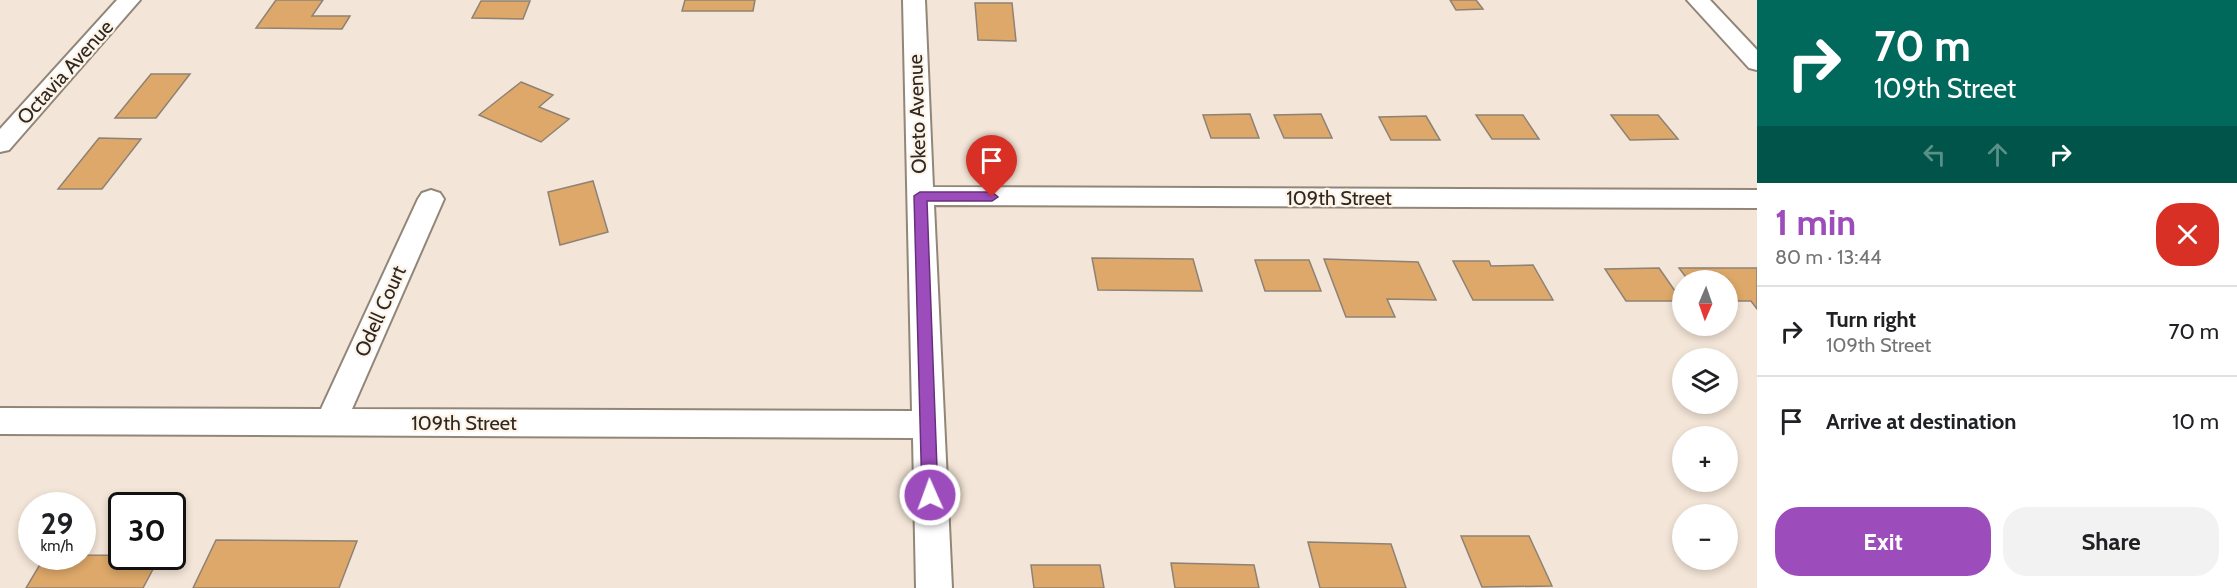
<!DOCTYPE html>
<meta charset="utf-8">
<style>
body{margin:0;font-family:Cabin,sans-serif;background:#f2f2f2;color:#202124;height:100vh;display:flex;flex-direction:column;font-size:22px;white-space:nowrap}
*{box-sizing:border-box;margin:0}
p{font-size:20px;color:#757577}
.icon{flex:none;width:33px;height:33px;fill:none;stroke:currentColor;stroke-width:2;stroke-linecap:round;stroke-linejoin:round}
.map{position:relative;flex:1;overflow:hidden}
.details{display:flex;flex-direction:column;background:#fff;width:480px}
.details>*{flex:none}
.hud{background:#00695c;color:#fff;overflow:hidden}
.needle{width:39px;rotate:182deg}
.fabs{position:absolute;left:1672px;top:270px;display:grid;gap:12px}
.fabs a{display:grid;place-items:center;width:66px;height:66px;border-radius:50%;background:#fff;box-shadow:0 3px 9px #0003;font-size:30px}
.speed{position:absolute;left:18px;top:492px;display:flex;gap:12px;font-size:30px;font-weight:700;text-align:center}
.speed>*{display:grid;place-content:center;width:78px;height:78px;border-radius:50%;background:#fff;box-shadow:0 3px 9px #0003;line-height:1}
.speed small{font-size:15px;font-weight:400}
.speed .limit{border:3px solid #111;border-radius:9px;background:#fff;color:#111}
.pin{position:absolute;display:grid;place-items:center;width:51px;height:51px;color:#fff;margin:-62px -26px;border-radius:50% 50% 50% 0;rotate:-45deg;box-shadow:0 0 6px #0007}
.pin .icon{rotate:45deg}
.me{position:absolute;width:66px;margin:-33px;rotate:358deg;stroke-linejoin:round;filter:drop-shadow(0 0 4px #0008)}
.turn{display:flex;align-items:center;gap:21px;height:126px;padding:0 18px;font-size:27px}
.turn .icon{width:78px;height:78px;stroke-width:2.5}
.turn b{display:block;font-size:42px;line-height:51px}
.lanes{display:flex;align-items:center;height:57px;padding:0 18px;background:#0003;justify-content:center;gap:30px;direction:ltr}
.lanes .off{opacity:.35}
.round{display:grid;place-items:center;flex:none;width:63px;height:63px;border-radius:24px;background:#f2f2f2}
.head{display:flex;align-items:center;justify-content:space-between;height:102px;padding:0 18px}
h1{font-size:36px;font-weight:800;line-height:45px;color:#9d4cbc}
.button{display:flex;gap:12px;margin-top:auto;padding:12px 18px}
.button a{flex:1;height:69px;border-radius:24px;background:#9d4cbc;color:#fff;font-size:24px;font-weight:800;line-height:69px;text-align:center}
.button a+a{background:#f2f2f2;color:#202124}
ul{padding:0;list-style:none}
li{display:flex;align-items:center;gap:18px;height:90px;padding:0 18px;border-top:2px solid #e0e0e0}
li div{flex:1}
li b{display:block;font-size:22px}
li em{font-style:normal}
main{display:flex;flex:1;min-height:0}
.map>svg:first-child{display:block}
.building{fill:#dda869;stroke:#8e8275;stroke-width:1.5}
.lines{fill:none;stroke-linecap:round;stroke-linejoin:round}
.street-casing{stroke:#928679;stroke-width:4}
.street{fill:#fff;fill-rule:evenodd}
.route{fill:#9d4cbc;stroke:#66317a;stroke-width:1.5}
.labels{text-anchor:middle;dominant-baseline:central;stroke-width:4.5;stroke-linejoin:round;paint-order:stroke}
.street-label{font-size:20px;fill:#2d2823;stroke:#fef3e7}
</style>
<main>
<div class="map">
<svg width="1757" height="588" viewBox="0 0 1757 588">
<rect width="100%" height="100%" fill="#f3e5d7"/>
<!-- building -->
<g class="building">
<path d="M276 0H323L312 16H350L342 29 256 28Z"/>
<path d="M685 0H755L753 11H682Z"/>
<path d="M1450 0H1476L1483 9 1456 10Z"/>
<path d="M481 1H530L523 19 472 18Z"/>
<path d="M975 3H1012L1016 41 978 40Z"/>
<path d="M151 74H190L156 118H115Z"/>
<path d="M521 82 553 95 539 107 569 119 541 142 479 115Z"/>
<path d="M1250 114 1259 138H1211L1203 115Z"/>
<path d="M1321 114 1332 138H1284L1274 115Z"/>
<path d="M1476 115H1523L1539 139H1492Z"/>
<path d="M1611 115H1658L1678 139 1630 140Z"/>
<path d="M1426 116 1440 140H1391L1379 117Z"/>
<path d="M99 138 141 139 102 189H58Z"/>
<path d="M593 181 608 232 560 245 548 192Z"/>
<path d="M1092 258 1193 259 1202 291 1098 290Z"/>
<path d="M1324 259 1418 262 1436 300 1387 299 1395 317H1346Z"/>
<path d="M1255 260H1309L1321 291H1265Z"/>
<path d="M1453 261H1489L1491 266 1533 265 1553 300H1473Z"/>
<path d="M1659 268 1682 301H1626L1605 269Z"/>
<path d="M1679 268H1757V309L1751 301H1728V280H1688Z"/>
<path d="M1461 536H1529L1552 586 1482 587Z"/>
<path d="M216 540 357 541 339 588H193Z"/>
<path d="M1308 542 1391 544 1406 588H1320Z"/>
<path d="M82 547H90L86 555 160 556 143 588H26L45 556H82Z"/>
<path d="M1171 563 1254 565 1259 588H1175Z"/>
<path d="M1031 565H1100L1104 588H1034Z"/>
</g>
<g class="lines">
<defs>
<g id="street">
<path d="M117 0H140L9 150 0 152V129Z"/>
<path d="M903 0H925L933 187 1757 190V208L934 205 952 588H916L913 438 0 434V408L321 409 418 199 422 193 431 190 440 193 444 199 352 409 912 411Z"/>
<path d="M1687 0H1710L1757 50V70L1749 68Z"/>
</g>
</defs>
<!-- street casing -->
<use href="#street" class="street-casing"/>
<!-- street -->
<use href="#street" class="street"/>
</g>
<!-- route -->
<path class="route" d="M920 192H992L998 197 992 201H927L938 495 936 500 930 502 925 500 922 495 914 196Z"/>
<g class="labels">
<!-- street labels -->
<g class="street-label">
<text transform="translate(65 72) rotate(-48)">Octavia Avenue</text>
<text transform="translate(917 114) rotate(-92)">Oketo Avenue</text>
<text x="1339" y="198">109th Street</text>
<text transform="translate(380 311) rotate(-66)">Odell Court</text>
<text x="464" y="423">109th Street</text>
</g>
</g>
</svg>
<div class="fabs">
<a><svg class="needle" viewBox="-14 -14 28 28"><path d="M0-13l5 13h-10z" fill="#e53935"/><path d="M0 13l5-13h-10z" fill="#757577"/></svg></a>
<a><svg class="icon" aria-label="layers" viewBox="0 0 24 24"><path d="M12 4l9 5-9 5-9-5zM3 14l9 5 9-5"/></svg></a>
<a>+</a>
<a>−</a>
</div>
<div class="speed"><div>29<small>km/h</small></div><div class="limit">30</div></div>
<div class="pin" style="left:992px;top:197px;background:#d93025"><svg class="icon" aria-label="arrive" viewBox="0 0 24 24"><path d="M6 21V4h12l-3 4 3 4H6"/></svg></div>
<svg class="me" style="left:930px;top:495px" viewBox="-20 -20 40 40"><circle r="17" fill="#9d4cbc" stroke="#fff" stroke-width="3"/><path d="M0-11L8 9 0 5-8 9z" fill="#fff"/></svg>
</div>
<section class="details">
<div class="hud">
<div class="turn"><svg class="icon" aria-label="right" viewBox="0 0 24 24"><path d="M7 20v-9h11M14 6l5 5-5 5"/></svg><div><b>70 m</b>109th Street</div></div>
<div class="lanes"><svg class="icon off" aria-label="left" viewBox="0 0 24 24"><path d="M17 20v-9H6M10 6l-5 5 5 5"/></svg><svg class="icon off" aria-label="ahead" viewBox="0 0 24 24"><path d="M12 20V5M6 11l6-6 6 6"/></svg><svg class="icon" aria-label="right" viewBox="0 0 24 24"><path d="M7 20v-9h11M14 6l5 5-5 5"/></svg></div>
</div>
<div class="head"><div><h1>1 min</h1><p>80 m · 13:44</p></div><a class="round" style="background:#d93025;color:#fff"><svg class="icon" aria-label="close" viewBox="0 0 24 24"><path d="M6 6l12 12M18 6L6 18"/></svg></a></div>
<ul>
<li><svg class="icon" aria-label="right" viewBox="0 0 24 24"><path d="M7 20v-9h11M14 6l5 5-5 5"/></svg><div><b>Turn right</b><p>109th Street</p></div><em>70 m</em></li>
<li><svg class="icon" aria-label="arrive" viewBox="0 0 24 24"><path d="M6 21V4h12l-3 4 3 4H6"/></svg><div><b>Arrive at destination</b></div><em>10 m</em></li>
</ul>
<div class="button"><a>Exit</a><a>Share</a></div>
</section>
</main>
